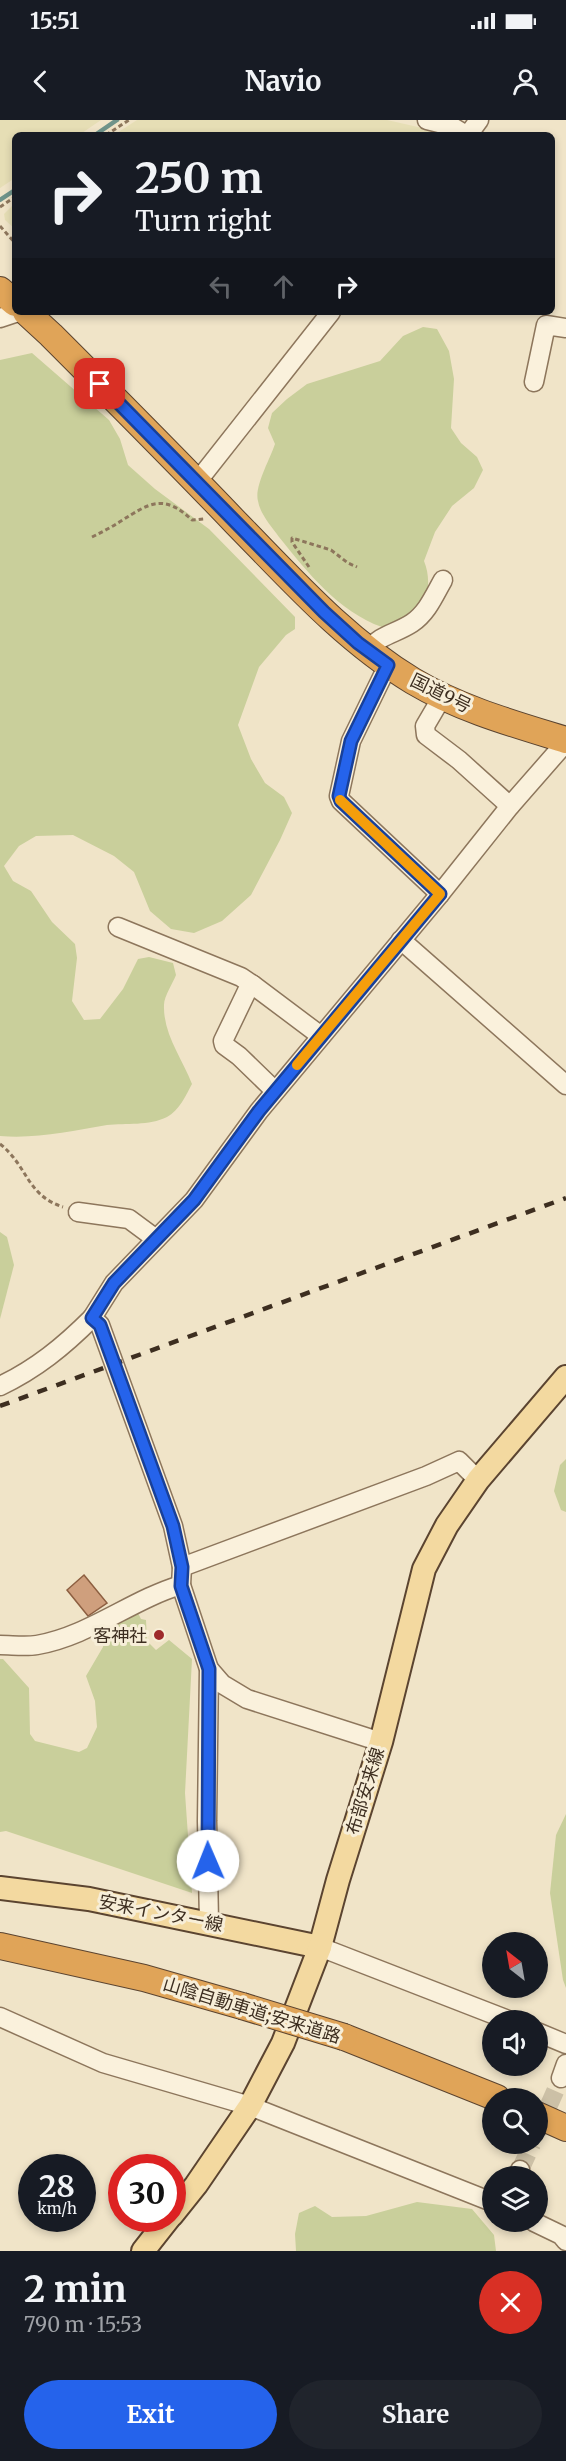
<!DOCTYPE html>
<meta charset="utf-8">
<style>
body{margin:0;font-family:Merriweather,"Noto Sans JP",serif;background:#20242c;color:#f1f3f6;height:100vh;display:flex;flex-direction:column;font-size:22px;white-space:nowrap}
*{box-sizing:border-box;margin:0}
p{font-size:20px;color:#9ea1a6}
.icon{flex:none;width:33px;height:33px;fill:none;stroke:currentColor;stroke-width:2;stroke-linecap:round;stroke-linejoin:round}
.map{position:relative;height:2131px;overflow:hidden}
.details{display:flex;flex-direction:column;background:#171b24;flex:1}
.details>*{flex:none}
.top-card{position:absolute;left:12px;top:12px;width:543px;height:183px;border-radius:9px;box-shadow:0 3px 9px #0003;background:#171b24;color:#f1f3f6;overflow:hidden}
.needle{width:39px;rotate:329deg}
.fabs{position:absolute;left:482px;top:1812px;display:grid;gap:12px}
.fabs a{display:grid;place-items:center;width:66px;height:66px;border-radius:50%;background:#171b24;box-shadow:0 3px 9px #0003;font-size:30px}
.speed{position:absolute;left:18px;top:2034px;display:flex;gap:12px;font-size:30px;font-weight:700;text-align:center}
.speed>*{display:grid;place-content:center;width:78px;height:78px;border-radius:50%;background:#171b24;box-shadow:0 3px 9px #0003;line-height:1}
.speed small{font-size:15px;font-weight:400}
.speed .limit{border:9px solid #d22;background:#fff;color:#111}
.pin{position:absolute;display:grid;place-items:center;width:51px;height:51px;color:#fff;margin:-26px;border-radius:12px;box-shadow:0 3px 9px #0006}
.me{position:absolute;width:66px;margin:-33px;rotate:359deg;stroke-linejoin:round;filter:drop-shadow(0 0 4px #0008)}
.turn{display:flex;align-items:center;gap:21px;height:126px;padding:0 24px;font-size:27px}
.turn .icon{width:78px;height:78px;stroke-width:2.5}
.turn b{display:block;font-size:42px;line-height:51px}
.lanes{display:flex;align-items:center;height:57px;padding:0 24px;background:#0003;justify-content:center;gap:30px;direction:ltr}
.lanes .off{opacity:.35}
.round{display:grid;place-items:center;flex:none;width:63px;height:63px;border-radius:32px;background:#20242c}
.overview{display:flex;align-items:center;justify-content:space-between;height:102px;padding:0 24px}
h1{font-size:36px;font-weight:700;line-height:45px}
.button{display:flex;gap:12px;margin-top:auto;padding:12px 24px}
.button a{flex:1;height:69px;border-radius:36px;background:#2563eb;color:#fff;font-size:24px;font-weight:700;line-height:69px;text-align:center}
.button a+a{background:#20242c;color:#f1f3f6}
.status{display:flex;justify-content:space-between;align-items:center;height:42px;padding:0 30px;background:#171b24;direction:ltr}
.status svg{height:16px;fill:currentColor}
header{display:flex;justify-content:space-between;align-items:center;height:78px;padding:0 24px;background:#171b24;font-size:27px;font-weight:700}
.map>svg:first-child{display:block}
.farmland{fill:#e6deb5}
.green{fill:#c9cf9b}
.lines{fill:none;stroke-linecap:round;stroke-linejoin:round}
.stream{stroke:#6f938a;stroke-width:4.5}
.building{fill:#cf9f7d;stroke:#8d5f41;stroke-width:1.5}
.minor-tunnel{stroke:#ccc0a6;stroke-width:18;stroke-dasharray:18 9;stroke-linecap:butt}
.minor-casing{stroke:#8d765c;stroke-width:21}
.major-casing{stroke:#5b4430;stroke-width:26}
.highway-casing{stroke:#5b4430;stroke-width:28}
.path{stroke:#8d765c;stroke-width:3;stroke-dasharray:4.5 3;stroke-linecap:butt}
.minor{stroke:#faf1dc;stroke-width:18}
.major{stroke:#f3d9a0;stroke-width:22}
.highway{stroke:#e0a458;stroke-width:26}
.rail{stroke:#3d2e20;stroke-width:4.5;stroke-dasharray:10 10;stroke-linecap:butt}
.highway-bridge-casing{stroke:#5b4430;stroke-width:28;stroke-linecap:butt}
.highway-bridge{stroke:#e0a458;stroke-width:26}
.route-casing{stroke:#184099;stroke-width:15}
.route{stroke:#2563eb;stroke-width:10}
.slow{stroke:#f59e0b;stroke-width:10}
.poi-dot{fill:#9e2a2b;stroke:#f7eed8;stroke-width:2}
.labels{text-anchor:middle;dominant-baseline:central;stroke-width:6;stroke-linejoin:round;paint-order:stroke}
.street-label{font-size:18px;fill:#3d2e20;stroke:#f7eed8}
.poi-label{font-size:18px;fill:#3d2e20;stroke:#f7eed8;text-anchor:end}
</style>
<div class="status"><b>15:51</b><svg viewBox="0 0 49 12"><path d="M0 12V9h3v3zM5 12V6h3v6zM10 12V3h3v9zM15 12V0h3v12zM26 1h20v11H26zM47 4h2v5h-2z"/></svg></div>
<header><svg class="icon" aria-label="back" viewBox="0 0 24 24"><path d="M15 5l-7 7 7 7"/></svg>Navio<svg class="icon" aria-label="person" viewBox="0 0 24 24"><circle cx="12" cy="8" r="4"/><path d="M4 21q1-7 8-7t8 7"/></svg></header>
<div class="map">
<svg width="566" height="2131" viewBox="0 0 566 2131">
<rect width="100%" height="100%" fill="#f0e4c8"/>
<!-- farmland -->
<g class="farmland">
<path d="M0 0H101L79 15H15V58L0 68Z"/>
<path d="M137 0H387L440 12 441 15H114Z"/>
<path d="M15 83V109L5 100 4 94Z"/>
</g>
<!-- green -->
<g class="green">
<path d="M423 207 437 209 449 231 454 259 451 308 461 323 477 337 483 350 474 368 452 386 435 412 424 441C431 458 430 481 414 494 406 501 392 504 382 507 339 492 307 452 279 417 272 407 260 394 258 381 254 367 270 339 275 324L268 308 272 293 287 279 307 264 380 241 403 216Z"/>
<path d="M32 233 109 300 120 319 128 345 155 369 209 409 295 497V509L286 515 259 547 238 605 251 639 265 663 284 677 292 693 280 720 251 775 222 801 194 813 171 809 150 791 134 752 114 736 73 715 36 716 19 726 4 746 13 761 31 771 52 802 75 824 77 838 72 881 84 900 100 899 123 869 138 839 149 837 173 843 176 855C173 863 164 876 164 885 163 914 182 938 192 964 186 975 179 991 167 997 149 1006 126 1003 107 1005 71 1011 37 1019 0 1016V240Z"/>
<path d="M0 1112 7 1117 14 1145 0 1199Z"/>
<path d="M566 1339V1392L561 1390 554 1371 560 1345Z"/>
<path d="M136 1489 141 1499 146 1500 147 1521 156 1530 169 1520 192 1539 185 1673 192 1773 6 1711 0 1712V1539H3L29 1568 30 1614 35 1621 79 1632 87 1628 97 1607 95 1581 86 1556 103 1527 105 1507Z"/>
<path d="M566 1694V1868L563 1860 550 1773 556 1715Z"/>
<path d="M417 2082 472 2089 494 2115 496 2131H296L295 2114 299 2093 315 2086 332 2097 366 2096Z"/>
</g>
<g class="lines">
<!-- stream -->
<g class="stream">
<path d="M95 15 117 0"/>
<path d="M0 80 15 70"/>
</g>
</g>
<!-- building -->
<path class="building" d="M84 1455 107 1483 88 1496 67 1470Z"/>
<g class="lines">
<!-- minor-tunnel -->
<g class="minor-tunnel">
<path d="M537 2012 561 1958"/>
<path d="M520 2050 532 2024"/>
</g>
<defs>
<g id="minor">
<path d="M427 0 451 6 466 15"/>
<path d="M468 15 479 0"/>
<path d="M0 198 18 192"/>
<path d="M534 262 546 205 566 208"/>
<path d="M197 362 331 192"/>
<path d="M367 530C382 514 395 514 412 503 427 493 434 476 443 460"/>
<path d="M388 545 351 621 339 676 341 681 440 774"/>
<path d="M442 577 425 606 426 615 459 640 510 686"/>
<path d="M118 807 241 857 253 865"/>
<path d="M401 820 566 965"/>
<path d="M271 967 239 936 224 925 223 921 247 871 253 865 321 916"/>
<path d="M78 1092 129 1099 156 1119"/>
<path d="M0 1266C36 1249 64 1226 92 1198"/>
<path d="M182 1447 426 1356 459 1341 478 1360"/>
<path d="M0 1525C12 1525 25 1527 37 1525 89 1516 131 1480 181 1465"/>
<path d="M209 1549 222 1564 247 1579 381 1622"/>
<path d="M209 1802 207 1701 209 1549 181 1465 182 1447 173 1406 100 1205 92 1198 114 1163 194 1080 259 991 440 774 510 686 566 622"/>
<path d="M320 1827 508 1900"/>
<path d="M0 1897 103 1943 250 1986 492 2082"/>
<path d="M537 1912 566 1924"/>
<path d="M561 1958 566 1944"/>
<path d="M518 2056 520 2050"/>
<path d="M534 2102 561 2115 566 2121"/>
</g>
<g id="major">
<path d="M0 1768 89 1779 320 1827"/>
<path d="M172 2095 196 2065 250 1986 283 1923 320 1827 338 1760 381 1622 424 1449 447 1405 478 1360 566 1257"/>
<path d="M143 2131 169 2098"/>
</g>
<g id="highway">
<path d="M0 170 15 183"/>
<path d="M26 192 51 215C114 278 176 340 237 404 292 460 345 520 413 561 460 589 514 604 566 620"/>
<path d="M0 1826 144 1858 242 1886"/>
<path d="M344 1917 497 1978"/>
<path d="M537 1995 566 2008"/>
</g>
</defs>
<!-- minor casing -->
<use href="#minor" class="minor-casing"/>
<!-- major casing -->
<use href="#major" class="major-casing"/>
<!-- highway casing -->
<use href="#highway" class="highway-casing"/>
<!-- path -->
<g class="path">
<path d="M106 15 129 0"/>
<path d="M0 87 15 77"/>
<path d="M0 106 15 123"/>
<path d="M92 417C102 412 112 407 121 401 150 383 163 373 192 400L204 399"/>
<path d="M309 447 292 422V418L331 430 348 443 357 447"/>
<path d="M0 1024C28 1046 26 1075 63 1087"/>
</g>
<!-- minor -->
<use href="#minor" class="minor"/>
<!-- major -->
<use href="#major" class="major"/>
<!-- highway -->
<use href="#highway" class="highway"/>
<!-- rail -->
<path class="rail" d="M0 1286 566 1078"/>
<defs>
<path id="highway-bridge" d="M242 1886 344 1917"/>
</defs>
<!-- highway-bridge casing -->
<use href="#highway-bridge" class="highway-bridge-casing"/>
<!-- highway-bridge -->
<use href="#highway-bridge" class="highway-bridge"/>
</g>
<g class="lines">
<defs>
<path id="route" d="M100 264 324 492 358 523 388 545 351 621 339 676 341 681 440 774 259 991 194 1080 114 1163 92 1198 100 1205 173 1406 182 1447 181 1466 209 1549 208 1741"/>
</defs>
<!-- route casing -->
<use href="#route" class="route-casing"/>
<!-- route -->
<use href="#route" class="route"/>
<!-- slow -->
<path class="slow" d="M297 945 440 774 340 680"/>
</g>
<!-- markers -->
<circle class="poi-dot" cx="159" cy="1515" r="6"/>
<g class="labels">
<!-- street labels -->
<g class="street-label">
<text transform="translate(441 573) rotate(26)">国道9号</text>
<text transform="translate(365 1671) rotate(-73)">布部安来線</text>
<text transform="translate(161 1793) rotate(11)">安来インター線</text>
<text transform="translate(252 1890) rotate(17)">山陰自動車道;安来道路</text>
</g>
<!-- poi labels -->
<g class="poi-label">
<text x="147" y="1515">客神社</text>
</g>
</g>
</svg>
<div class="fabs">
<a><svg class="needle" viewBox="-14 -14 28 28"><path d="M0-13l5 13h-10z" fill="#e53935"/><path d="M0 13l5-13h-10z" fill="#9ea1a6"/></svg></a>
<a><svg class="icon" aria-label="sound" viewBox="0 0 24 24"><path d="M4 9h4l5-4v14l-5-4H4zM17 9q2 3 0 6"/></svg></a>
<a><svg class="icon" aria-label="search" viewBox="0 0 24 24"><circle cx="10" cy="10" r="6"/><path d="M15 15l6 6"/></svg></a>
<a><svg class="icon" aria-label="layers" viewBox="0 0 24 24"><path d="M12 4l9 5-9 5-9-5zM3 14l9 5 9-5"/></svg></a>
</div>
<div class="speed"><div>28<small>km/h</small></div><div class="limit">30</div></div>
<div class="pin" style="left:100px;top:264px;background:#d93025"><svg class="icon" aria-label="arrive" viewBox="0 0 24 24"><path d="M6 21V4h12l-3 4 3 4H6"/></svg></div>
<svg class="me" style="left:208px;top:1741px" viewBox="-20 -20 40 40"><circle r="19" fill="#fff"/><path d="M0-13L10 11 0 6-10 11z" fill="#2563eb"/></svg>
<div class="top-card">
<div class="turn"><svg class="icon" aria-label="right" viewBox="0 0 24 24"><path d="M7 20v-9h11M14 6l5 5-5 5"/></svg><div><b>250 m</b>Turn right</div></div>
<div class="lanes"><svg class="icon off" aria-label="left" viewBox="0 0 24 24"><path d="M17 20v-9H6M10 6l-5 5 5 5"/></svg><svg class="icon off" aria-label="ahead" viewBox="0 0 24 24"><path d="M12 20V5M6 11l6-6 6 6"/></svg><svg class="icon" aria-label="right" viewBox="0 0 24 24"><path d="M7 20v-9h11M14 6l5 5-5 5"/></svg></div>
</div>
</div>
<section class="details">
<div class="overview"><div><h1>2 min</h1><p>790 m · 15:53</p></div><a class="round" style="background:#d93025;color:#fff"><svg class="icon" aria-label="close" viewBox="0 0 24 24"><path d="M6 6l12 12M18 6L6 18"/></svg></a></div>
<div class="button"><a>Exit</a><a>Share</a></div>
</section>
